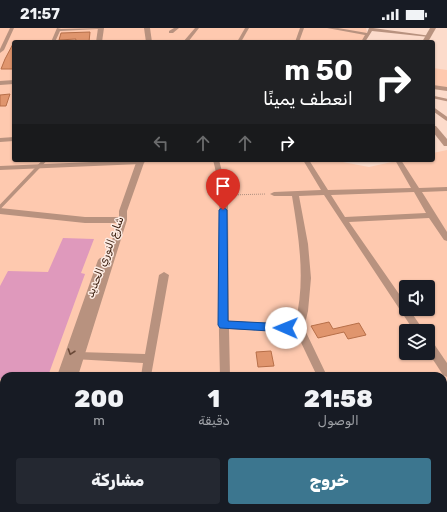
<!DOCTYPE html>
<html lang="ar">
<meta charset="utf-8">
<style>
body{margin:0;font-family:Rubik,"Noto Naskh Arabic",sans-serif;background:#242831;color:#f1f3f6;direction:rtl;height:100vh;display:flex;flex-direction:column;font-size:15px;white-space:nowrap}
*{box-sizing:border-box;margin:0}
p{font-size:13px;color:#9ea1a6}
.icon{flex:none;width:22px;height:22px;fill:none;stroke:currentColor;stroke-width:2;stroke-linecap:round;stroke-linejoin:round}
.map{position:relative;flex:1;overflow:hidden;direction:ltr}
.sheet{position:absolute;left:0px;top:344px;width:447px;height:140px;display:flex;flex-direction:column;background:#171b24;border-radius:12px 12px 0 0;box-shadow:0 1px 3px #0004;direction:rtl}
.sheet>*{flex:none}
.top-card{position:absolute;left:12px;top:12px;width:423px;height:122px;border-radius:4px;box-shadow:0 1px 3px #0004;direction:rtl;background:#202124;color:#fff;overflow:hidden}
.controls{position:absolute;left:399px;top:252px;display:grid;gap:8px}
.controls a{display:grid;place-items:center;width:36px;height:36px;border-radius:4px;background:#171b24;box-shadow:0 1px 3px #0004;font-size:20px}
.pin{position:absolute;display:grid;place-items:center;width:34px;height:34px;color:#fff;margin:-41px -17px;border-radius:50% 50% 50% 0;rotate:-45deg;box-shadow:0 0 4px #0007}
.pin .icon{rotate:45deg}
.me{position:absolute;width:44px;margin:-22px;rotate:271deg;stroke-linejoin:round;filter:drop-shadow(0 0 3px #0008)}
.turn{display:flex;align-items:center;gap:14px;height:84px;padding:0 16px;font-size:18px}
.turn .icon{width:52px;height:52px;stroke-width:2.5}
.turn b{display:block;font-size:28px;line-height:34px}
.lanes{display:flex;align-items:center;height:38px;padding:0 16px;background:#0003;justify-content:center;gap:20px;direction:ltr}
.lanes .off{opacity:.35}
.eta{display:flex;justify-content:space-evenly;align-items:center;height:68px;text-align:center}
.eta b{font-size:24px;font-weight:800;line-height:28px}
.button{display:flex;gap:8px;margin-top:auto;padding:8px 16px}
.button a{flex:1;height:46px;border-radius:4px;background:#3c768f;color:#fff;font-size:16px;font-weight:800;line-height:46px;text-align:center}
.button a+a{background:#242831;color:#f1f3f6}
.status{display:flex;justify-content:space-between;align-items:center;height:28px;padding:0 20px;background:#171b24;direction:ltr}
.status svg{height:11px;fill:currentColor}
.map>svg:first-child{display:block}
.built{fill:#fec9af;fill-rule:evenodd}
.green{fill:#df99bc}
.forest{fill:#e08ab7}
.building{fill:#e0956d;stroke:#b76f49}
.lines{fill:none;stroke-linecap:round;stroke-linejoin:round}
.path{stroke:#af9080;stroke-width:1;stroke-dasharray:1 1;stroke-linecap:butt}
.service-far1{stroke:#b8927f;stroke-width:2.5}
.service{stroke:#b8927f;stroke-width:3.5}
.minor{fill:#b8927f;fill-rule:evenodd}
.tertiary{fill:#b8927f;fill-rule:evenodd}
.oneway{stroke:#6a4938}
.route{fill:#1a73e8;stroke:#114b97}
.labels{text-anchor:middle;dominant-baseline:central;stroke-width:3;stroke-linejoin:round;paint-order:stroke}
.street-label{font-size:11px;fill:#361909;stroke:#fdece4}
</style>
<div class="status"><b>21:57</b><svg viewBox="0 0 49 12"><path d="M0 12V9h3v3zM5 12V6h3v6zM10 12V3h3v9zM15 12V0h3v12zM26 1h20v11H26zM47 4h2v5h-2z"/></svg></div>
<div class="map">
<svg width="447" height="484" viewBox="0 0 447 484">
<rect width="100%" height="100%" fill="#fcdbcb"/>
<!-- built -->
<g class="built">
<path d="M0 0H366L367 4 363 14H14V132H332L369 139 401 132H433V125L447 122V484H0ZM406 259H428V281H406ZM406 303H428V325H406ZM4 348H443V480H4Z"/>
<path d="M433 40 447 42V60L433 58Z"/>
</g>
<!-- green -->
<path class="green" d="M63 210 94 211 81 245 85 246 48 348H4V351H0V258L8 243 48 244Z"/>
<!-- forest -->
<path class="forest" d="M0 420 4 421V478L2 484H0Z"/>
<!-- building -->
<g class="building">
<path d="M90 4 89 14H75L76 11 59 12 61 5Z"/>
<path d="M14 14V41H1L5 31Z"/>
<path d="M10 66 6 78H0V67Z"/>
<path d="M329 294 333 301 359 295 366 307 348 311 344 304 318 310 311 298Z"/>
<path d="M271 323 274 338 258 339 256 324Z"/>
</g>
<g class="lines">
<!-- path -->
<path class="path" d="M230 167 266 166"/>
<!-- service-far1 -->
<path class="service-far1" d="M433 69 447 72"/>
<!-- service -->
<g class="service">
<path d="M433 81 447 91"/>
<path d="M0 179 45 132"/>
</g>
<!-- minor -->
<g class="minor">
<path d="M10 0H14L4 22 0 25V21Z"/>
<path d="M57 0 61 1 100 0 98 1 60 3 55 14H51Z"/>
<path d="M174 0H179L173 5H169V3Z"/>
<path d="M195 0H199L188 14H183Z"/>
<path d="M245 0H249L241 14H237Z"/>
<path d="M300 0H304L299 14H295Z"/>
<path d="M327 0H338L367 5 369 0H373L431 8 429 9 372 3 365 14H361L365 7Z"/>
<path d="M14 52V56L0 57V53Z"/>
<path d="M433 57 447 59V63L433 61Z"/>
<path d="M138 132 145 134 141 136 0 142V138Z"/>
<path d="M213 132H219L225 155 228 178 229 293 295 296C306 253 299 211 292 168H274L270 166 274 164 321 162 303 132H309L328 162 411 160 395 132H401L419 160 447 159V163L422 164 447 204V213L444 212 429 190 349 194 406 276V281H409L424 303H414L324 167 299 168 308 216 311 250 308 283 304 300 327 348H317L296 304 229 301 230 348H220C219 308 218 269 219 229 219 196 222 164 213 132ZM414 164 426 185 345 189 331 167Z"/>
<path d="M164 244 169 247 151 348H141L143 335 74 331 73 328 74 325 78 324 145 326 159 247Z"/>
<path d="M428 312 432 313 447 335V349L443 347 428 324Z"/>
<rect x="443" y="374" width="4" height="10"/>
<path d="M447 450V462L443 463V451Z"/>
<path d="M372 480H386L388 484H374Z"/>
</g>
<!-- tertiary -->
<g class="tertiary">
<path d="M98 0H104L102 14H96Z"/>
<path d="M144 0H150L152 14H146Z"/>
<path d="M430 0H436L428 14H422Z"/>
<path d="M433 98H436L447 111V118H444L433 104Z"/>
<path d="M14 109V113L0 114V110Z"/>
<path d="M137 132H145L127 183V192L78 348H57L98 232 100 230 106 229 118 195H85L0 186V180L85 189H119V183Z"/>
<path d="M12 480H39L38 484H11Z"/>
</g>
</g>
<!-- one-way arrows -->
<defs><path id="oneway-chevron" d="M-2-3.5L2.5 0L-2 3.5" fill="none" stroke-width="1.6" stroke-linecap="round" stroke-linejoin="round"/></defs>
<use class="oneway" href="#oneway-chevron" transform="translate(71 324) rotate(109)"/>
<!-- route -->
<path class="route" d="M223 179 227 182 228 293 286 296 290 297 291 300 290 303 286 304 220 300 218 297 219 182Z"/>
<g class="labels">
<!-- street labels -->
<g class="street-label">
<text transform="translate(105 229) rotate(-69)">شارع النوري الحديد</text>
</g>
</g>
</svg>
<div class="controls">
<a><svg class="icon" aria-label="sound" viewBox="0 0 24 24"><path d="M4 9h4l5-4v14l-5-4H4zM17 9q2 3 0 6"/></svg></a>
<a><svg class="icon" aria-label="layers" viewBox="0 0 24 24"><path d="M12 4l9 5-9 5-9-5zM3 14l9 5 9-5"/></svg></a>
</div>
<div class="pin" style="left:223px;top:182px;background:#d93025"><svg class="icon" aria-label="arrive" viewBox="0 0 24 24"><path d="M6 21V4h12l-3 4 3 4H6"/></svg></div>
<svg class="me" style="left:286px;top:300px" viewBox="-20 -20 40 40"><circle r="19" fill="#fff"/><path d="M0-13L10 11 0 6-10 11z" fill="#1a73e8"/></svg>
<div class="top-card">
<div class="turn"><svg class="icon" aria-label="right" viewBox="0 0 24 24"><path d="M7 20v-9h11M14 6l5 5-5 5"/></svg><div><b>50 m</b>انعطف يمينًا</div></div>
<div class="lanes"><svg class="icon off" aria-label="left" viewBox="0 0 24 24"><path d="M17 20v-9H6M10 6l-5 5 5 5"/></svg><svg class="icon off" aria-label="ahead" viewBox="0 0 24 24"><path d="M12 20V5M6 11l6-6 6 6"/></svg><svg class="icon off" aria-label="ahead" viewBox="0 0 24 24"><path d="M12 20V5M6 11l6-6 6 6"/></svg><svg class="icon" aria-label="right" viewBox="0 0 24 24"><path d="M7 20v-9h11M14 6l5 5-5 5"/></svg></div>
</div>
<section class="sheet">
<div class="eta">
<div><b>21:58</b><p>الوصول</p></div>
<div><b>1</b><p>دقيقة</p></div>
<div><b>200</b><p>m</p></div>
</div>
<div class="button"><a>خروج</a><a>مشاركة</a></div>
</section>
</div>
